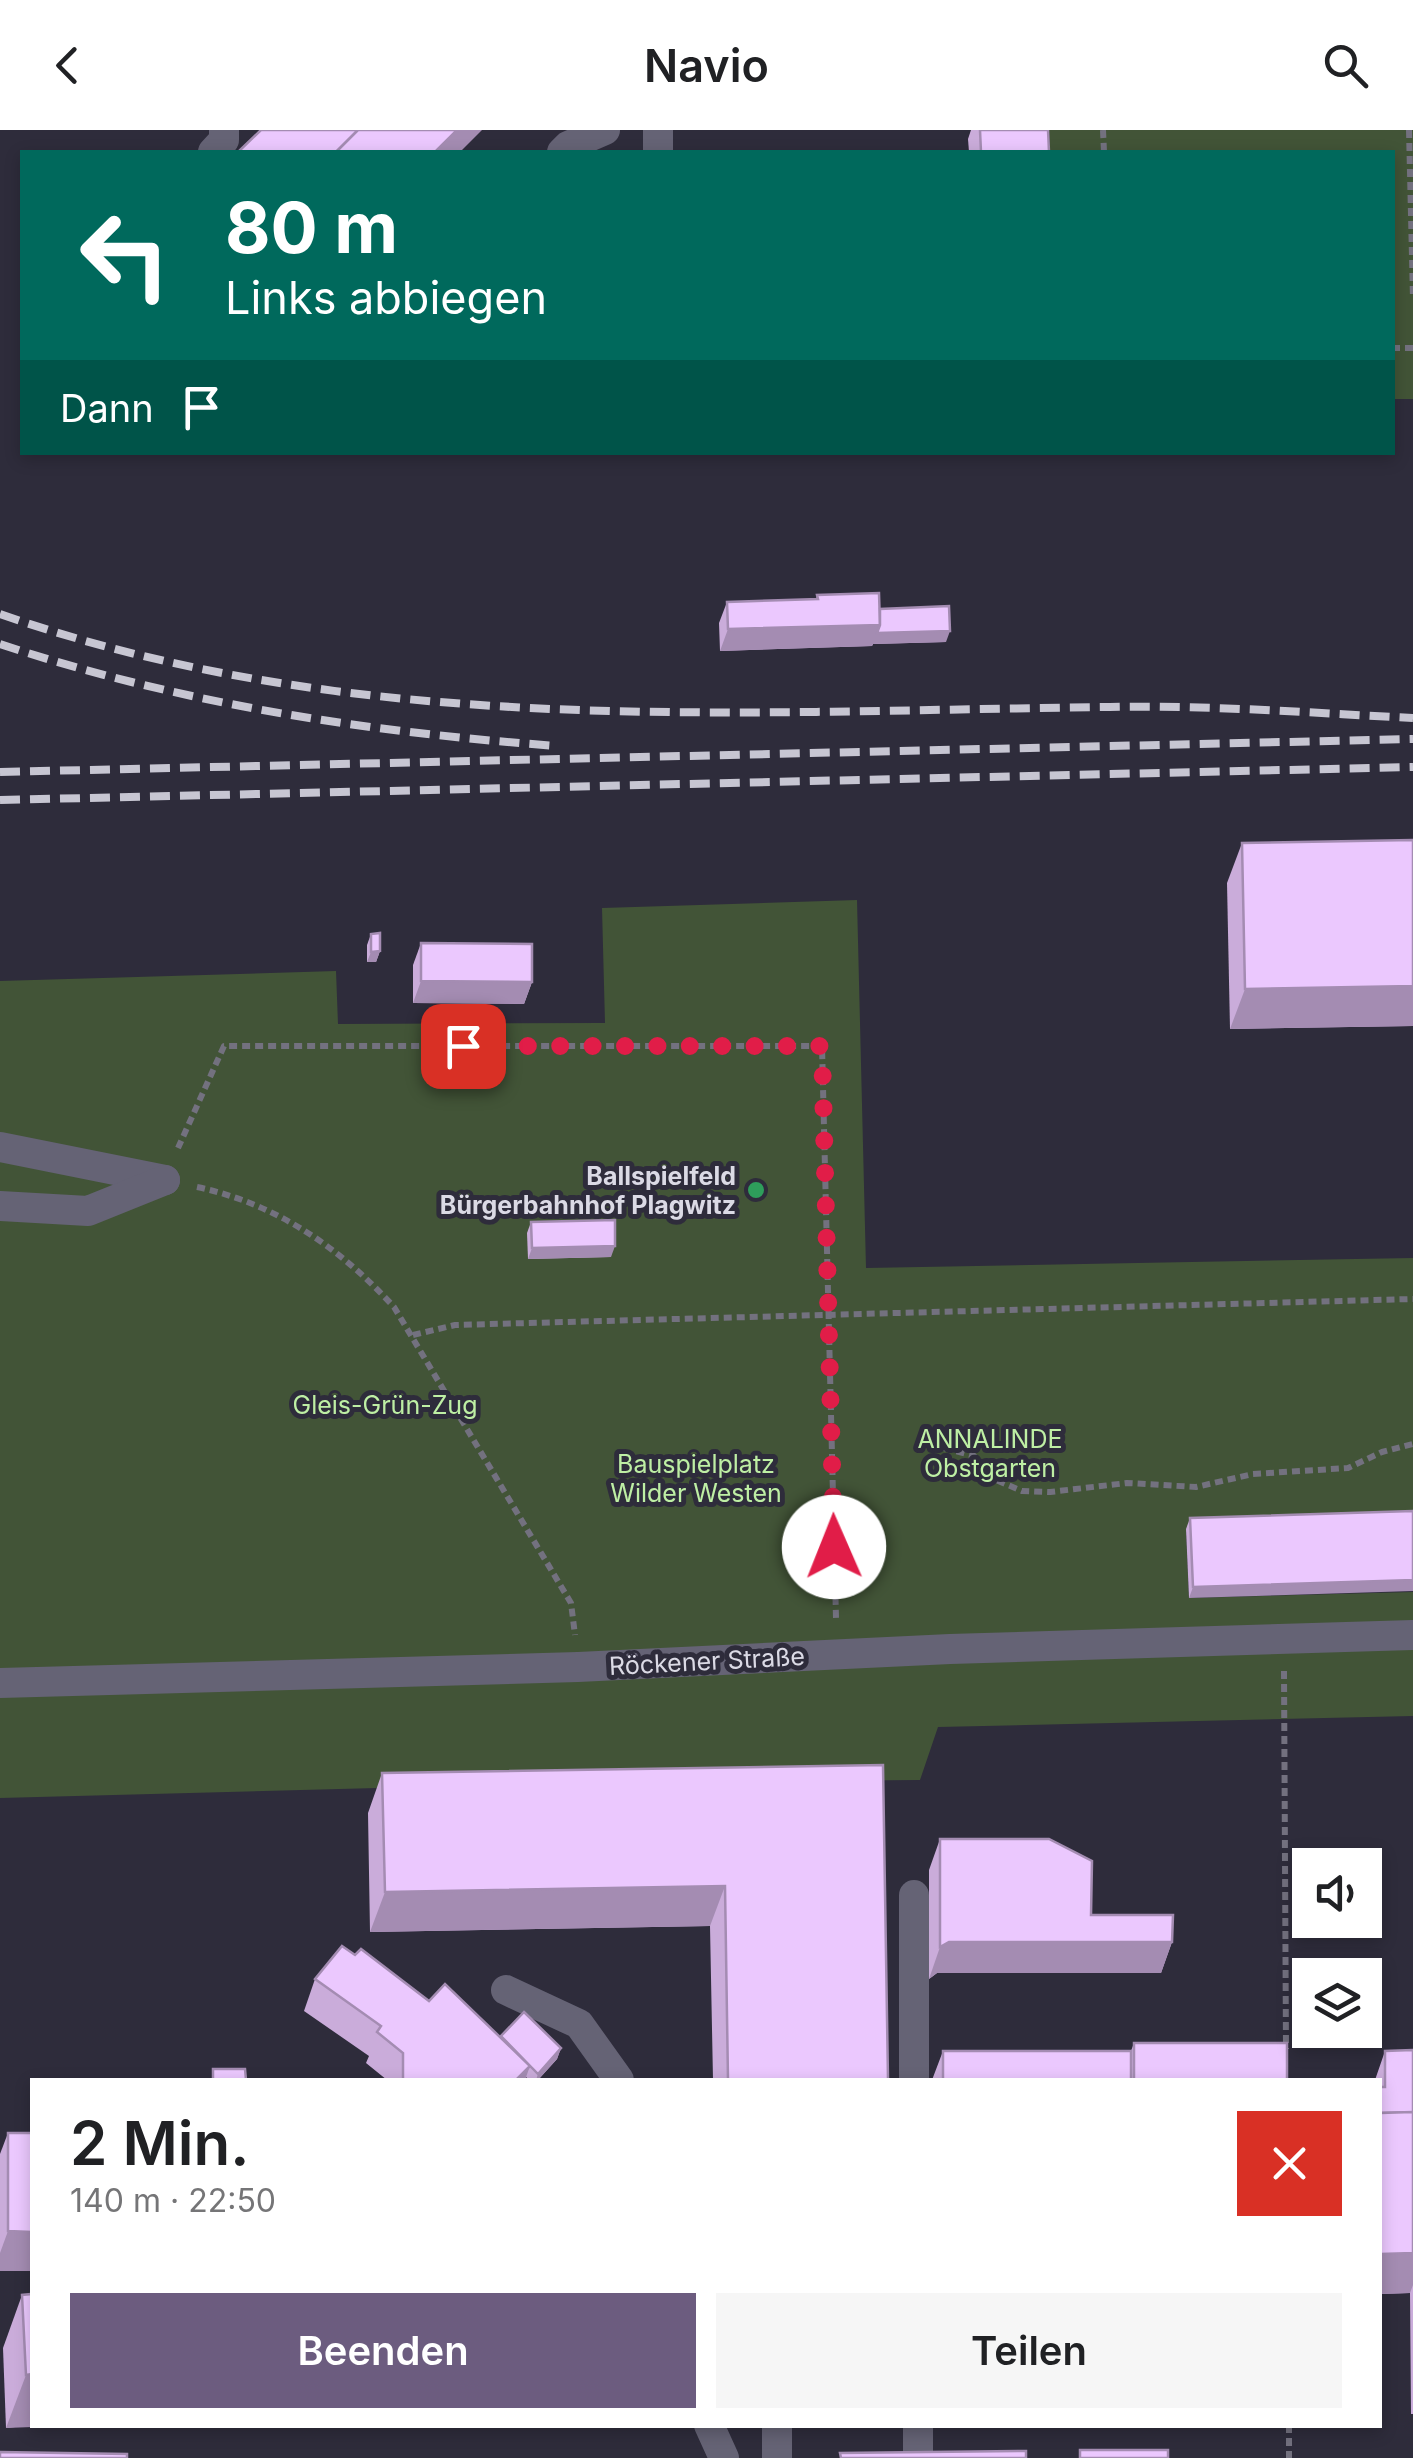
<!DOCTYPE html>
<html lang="de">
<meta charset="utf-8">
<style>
body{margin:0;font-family:Inter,sans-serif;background:#f6f6f6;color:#202124;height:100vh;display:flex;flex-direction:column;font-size:38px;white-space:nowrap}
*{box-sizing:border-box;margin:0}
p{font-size:32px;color:#757577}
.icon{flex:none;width:55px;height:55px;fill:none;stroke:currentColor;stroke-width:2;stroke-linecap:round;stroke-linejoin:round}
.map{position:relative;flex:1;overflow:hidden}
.drawer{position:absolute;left:30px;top:1948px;width:1352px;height:350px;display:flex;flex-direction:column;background:#fff;border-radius:0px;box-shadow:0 5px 15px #0003}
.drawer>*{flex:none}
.hud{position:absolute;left:20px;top:20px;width:1375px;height:305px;border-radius:0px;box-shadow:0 5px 15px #0003;background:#00695c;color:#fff;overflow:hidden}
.tools{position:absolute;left:1292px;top:1718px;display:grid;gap:20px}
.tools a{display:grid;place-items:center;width:90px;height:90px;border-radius:0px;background:#fff;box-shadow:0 5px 15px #0003;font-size:50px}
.pin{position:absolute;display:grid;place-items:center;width:85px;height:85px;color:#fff;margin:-42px;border-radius:20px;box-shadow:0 5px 15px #0006}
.me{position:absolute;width:110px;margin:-55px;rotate:359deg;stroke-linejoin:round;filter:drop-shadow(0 0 8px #0008)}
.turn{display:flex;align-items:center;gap:35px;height:210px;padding:0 40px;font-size:45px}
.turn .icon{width:130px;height:130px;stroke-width:2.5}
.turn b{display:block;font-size:70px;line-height:85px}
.then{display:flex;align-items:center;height:95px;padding:0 40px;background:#0003;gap:20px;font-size:38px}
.round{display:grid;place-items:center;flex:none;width:105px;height:105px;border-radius:0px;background:#f6f6f6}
.headline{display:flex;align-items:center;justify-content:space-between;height:170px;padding:0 40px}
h1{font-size:60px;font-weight:600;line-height:75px}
.action{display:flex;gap:20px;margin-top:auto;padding:20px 40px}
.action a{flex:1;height:115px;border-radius:0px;background:#6c5c7f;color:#fff;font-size:40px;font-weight:600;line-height:115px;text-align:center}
.action a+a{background:#f6f6f6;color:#202124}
header{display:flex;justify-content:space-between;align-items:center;height:130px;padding:0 40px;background:#fff;font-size:45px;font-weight:600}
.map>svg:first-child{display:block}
.green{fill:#425437}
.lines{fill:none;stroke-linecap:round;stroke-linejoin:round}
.path{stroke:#73717f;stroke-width:6;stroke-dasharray:8 5;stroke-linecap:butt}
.minor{stroke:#656375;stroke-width:30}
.rail{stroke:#c7c6d2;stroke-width:8;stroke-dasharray:20 10;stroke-linecap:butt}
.wall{fill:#caacda}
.shaded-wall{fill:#a48cb2}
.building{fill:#ebc8fe;stroke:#a48cb2;stroke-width:2.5}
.route{stroke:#e11d48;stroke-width:18;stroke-dasharray:0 32.4}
.leisure-dot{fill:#2e9e5b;stroke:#2e2c3b;stroke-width:4}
.labels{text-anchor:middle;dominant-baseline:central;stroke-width:10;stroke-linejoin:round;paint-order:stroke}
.poi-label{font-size:25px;font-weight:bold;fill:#dbdae5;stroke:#2e2c3b;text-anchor:end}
.park-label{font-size:25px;fill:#beefa4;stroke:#2e2c3b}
.street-label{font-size:25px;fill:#dbdae5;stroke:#2e2c3b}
</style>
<header><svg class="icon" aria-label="back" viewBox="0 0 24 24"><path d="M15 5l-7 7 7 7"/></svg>Navio<svg class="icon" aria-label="search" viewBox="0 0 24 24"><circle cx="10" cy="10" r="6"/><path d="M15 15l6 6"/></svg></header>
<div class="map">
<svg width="1413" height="2328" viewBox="0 0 1413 2328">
<rect width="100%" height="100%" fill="#2e2c3b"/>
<!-- green -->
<g class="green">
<path d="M1049 0H1413V269H1393L1392 22H1050Z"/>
<path d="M857 770 866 1138 1413 1128V1391L1186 1401 1189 1468 1413 1462V1586L938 1597 920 1650 566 1653 0 1668V851L336 841 338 894 605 893 602 778Z"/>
</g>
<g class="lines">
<!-- path -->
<g class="path">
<path d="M1103 0 1104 22"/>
<path d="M1409 0 1413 169"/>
<path d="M1392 218H1413"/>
<path d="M178 1018 224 916H822L836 1488"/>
<path d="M197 1057C277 1074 340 1118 394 1177L571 1473 575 1505"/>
<path d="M413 1205 455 1195 1413 1169"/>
<path d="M944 1318 974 1326 996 1350 1022 1361 1050 1362 1127 1353 1196 1357 1253 1344 1348 1338 1382 1322 1413 1314"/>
<path d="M1284 1541 1286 1919"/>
<path d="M1289 2295V2328"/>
</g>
<!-- minor -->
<g class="minor">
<path d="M658 0V22"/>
<path d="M213 22 224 10V0"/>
<path d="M562 22 568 16 605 0"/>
<path d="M0 1017 165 1050"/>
<path d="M0 1076 88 1081 165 1050"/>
<path d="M0 1553 578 1537 950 1519 1413 1505"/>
<path d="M914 1765V1950"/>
<path d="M506 1860 579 1894 619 1950"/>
<path d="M709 2295 724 2328"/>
<path d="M777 2295V2328"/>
<path d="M918 2295V2328"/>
</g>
<!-- rail -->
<g class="rail">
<path d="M0 484C358 609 738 581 1110 577 1211 575 1312 583 1413 588"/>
<path d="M0 514C181 574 367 602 557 616"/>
<path d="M0 642 1413 609"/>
<path d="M0 670 1413 637"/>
</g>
</g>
<!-- wall -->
<g class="wall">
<path d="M971 0H1048L1049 22H969L968 9Z"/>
<path d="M817 465 880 479 946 512 873 514 872 516 720 521 719 493 727 472 816 470Z"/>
<path d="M1413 710V896L1230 899 1227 753 1242 713Z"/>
<path d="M371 804 380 821 376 832H367V815Z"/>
<path d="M421 813 532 852 524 874 413 873V835Z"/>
<path d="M531 1092 611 1127 528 1129 527 1103Z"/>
<path d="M1413 1381 1189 1468 1186 1399 1190 1388Z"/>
<path d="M883 1635 888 1950H713L710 1796 370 1802 368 1683 382 1643Z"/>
<path d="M940 1709 1091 1785 1172 1812 1161 1843H937L929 1849V1740Z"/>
<path d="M315 1849 429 1871 501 1908V1906L561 1918 557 1929 538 1950H529L526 1947 525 1950H387L366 1933 369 1926 304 1881Z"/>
<path d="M1134 1913 1287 1950H932L943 1921H1131Z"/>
<path d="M1413 1920V2284H1411L1410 2163 1380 2164V1950H1375L1385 1921Z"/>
<path d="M8 2003H32V2141H0V2024Z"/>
<path d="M22 2165 32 2295 6 2298 3 2218Z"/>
</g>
<!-- shaded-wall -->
<g class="shaded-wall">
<path d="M457 0H482L460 22H435Z"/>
<path d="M880 495 950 501 946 512 873 514 872 516 720 521 728 499Z"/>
<path d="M380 821 376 832H367L371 822Z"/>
<path d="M421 851 532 852 524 874 413 873Z"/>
<path d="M1413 856V896L1230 899 1245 859Z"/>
<path d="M615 1116 611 1127 528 1129 532 1118Z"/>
<path d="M1413 1450V1461L1189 1468 1193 1457Z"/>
<path d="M725 1756 710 1796 370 1802 385 1762Z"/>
<path d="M949 1812H1172L1161 1843H937L929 1849 940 1817Z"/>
<path d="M561 1918 557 1929 538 1950H536L538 1944Z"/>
<path d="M530 1936 525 1950H516Z"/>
<path d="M8 2101 32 2102V2141H0V2123Z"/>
<path d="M1413 2123V2155L1410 2163 1380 2164V2124Z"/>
<path d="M32 2244V2295H86L6 2298 26 2245Z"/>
</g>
<!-- building -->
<g class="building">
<path d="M261 0H358L336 22H238Z"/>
<path d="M358 0H457L435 22H336Z"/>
<path d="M980 0H1048L1049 22H981Z"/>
<path d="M879 463 880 495 728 499 727 472 818 469 817 465Z"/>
<path d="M949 476 950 501 877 503 880 495V479Z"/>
<path d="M1413 710V856L1245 859 1242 713Z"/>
<path d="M380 803V821L371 822V804Z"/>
<path d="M421 813 532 814V852L421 851Z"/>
<path d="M615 1090V1116L532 1118 531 1092Z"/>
<path d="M1413 1381V1450L1193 1457 1190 1388Z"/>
<path d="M883 1635 888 1950H728L725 1756 385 1762 382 1643Z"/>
<path d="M940 1709H1049L1092 1731 1091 1785H1173L1172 1812H949L940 1817Z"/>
<path d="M342 1816 355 1825 361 1819 429 1871 445 1854 530 1936 516 1950H403V1923L377 1902 381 1896 315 1849Z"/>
<path d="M524 1882 561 1918 538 1944 501 1906Z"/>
<rect x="1134" y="1913" width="153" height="37"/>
<path d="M1413 1920V1982L1380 1983V1957H1385V1921Z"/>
<rect x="943" y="1921" width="188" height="29"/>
<path d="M213 1939H245L246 1950H213Z"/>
<path d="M1413 1982V2123L1380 2124V1983Z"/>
<path d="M8 2003H32V2102L8 2101Z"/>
<path d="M32 2164V2244L26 2245 22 2165Z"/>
<rect x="1080" y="2320" width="88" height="8"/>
<path d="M1026 2321V2328H841L840 2323Z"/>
<path d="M0 2322 127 2324V2328H0Z"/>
</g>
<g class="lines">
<!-- route -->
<path class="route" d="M463 916H822L834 1417"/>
</g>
<!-- markers -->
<circle class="leisure-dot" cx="756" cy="1060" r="10"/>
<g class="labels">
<!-- poi labels -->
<g class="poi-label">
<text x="736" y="1046">Ballspielfeld<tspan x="736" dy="29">Bürgerbahnhof Plagwitz</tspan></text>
</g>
<!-- park labels -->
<g class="park-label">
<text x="385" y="1275">Gleis-Grün-Zug</text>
<text x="990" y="1309">ANNALINDE<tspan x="990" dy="29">Obstgarten</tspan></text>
<text x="696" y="1334">Bauspielplatz<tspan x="696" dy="29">Wilder Westen</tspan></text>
</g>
<!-- street labels -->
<g class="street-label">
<text transform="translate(707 1531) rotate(-3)">Röckener Straße</text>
</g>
</g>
</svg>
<div class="tools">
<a><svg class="icon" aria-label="sound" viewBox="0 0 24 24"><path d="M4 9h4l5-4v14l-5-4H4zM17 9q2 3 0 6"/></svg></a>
<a><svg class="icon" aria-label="layers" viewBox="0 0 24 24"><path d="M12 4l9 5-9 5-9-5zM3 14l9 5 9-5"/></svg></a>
</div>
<div class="pin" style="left:463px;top:916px;background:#d93025"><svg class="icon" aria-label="arrive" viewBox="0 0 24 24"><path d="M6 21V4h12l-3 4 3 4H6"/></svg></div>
<svg class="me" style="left:834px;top:1417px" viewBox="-20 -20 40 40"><circle r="19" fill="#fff"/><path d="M0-13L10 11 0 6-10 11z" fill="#e11d48"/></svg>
<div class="hud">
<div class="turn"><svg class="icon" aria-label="left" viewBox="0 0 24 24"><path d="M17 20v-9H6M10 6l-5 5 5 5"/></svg><div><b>80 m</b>Links abbiegen</div></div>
<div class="then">Dann<svg class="icon" aria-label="arrive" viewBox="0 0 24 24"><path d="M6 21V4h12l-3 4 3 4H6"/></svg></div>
</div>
<section class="drawer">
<div class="headline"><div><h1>2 Min.</h1><p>140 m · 22:50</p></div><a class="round" style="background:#d93025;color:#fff"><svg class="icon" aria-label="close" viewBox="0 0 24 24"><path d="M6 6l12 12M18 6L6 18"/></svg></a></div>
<div class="action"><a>Beenden</a><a>Teilen</a></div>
</section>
</div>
